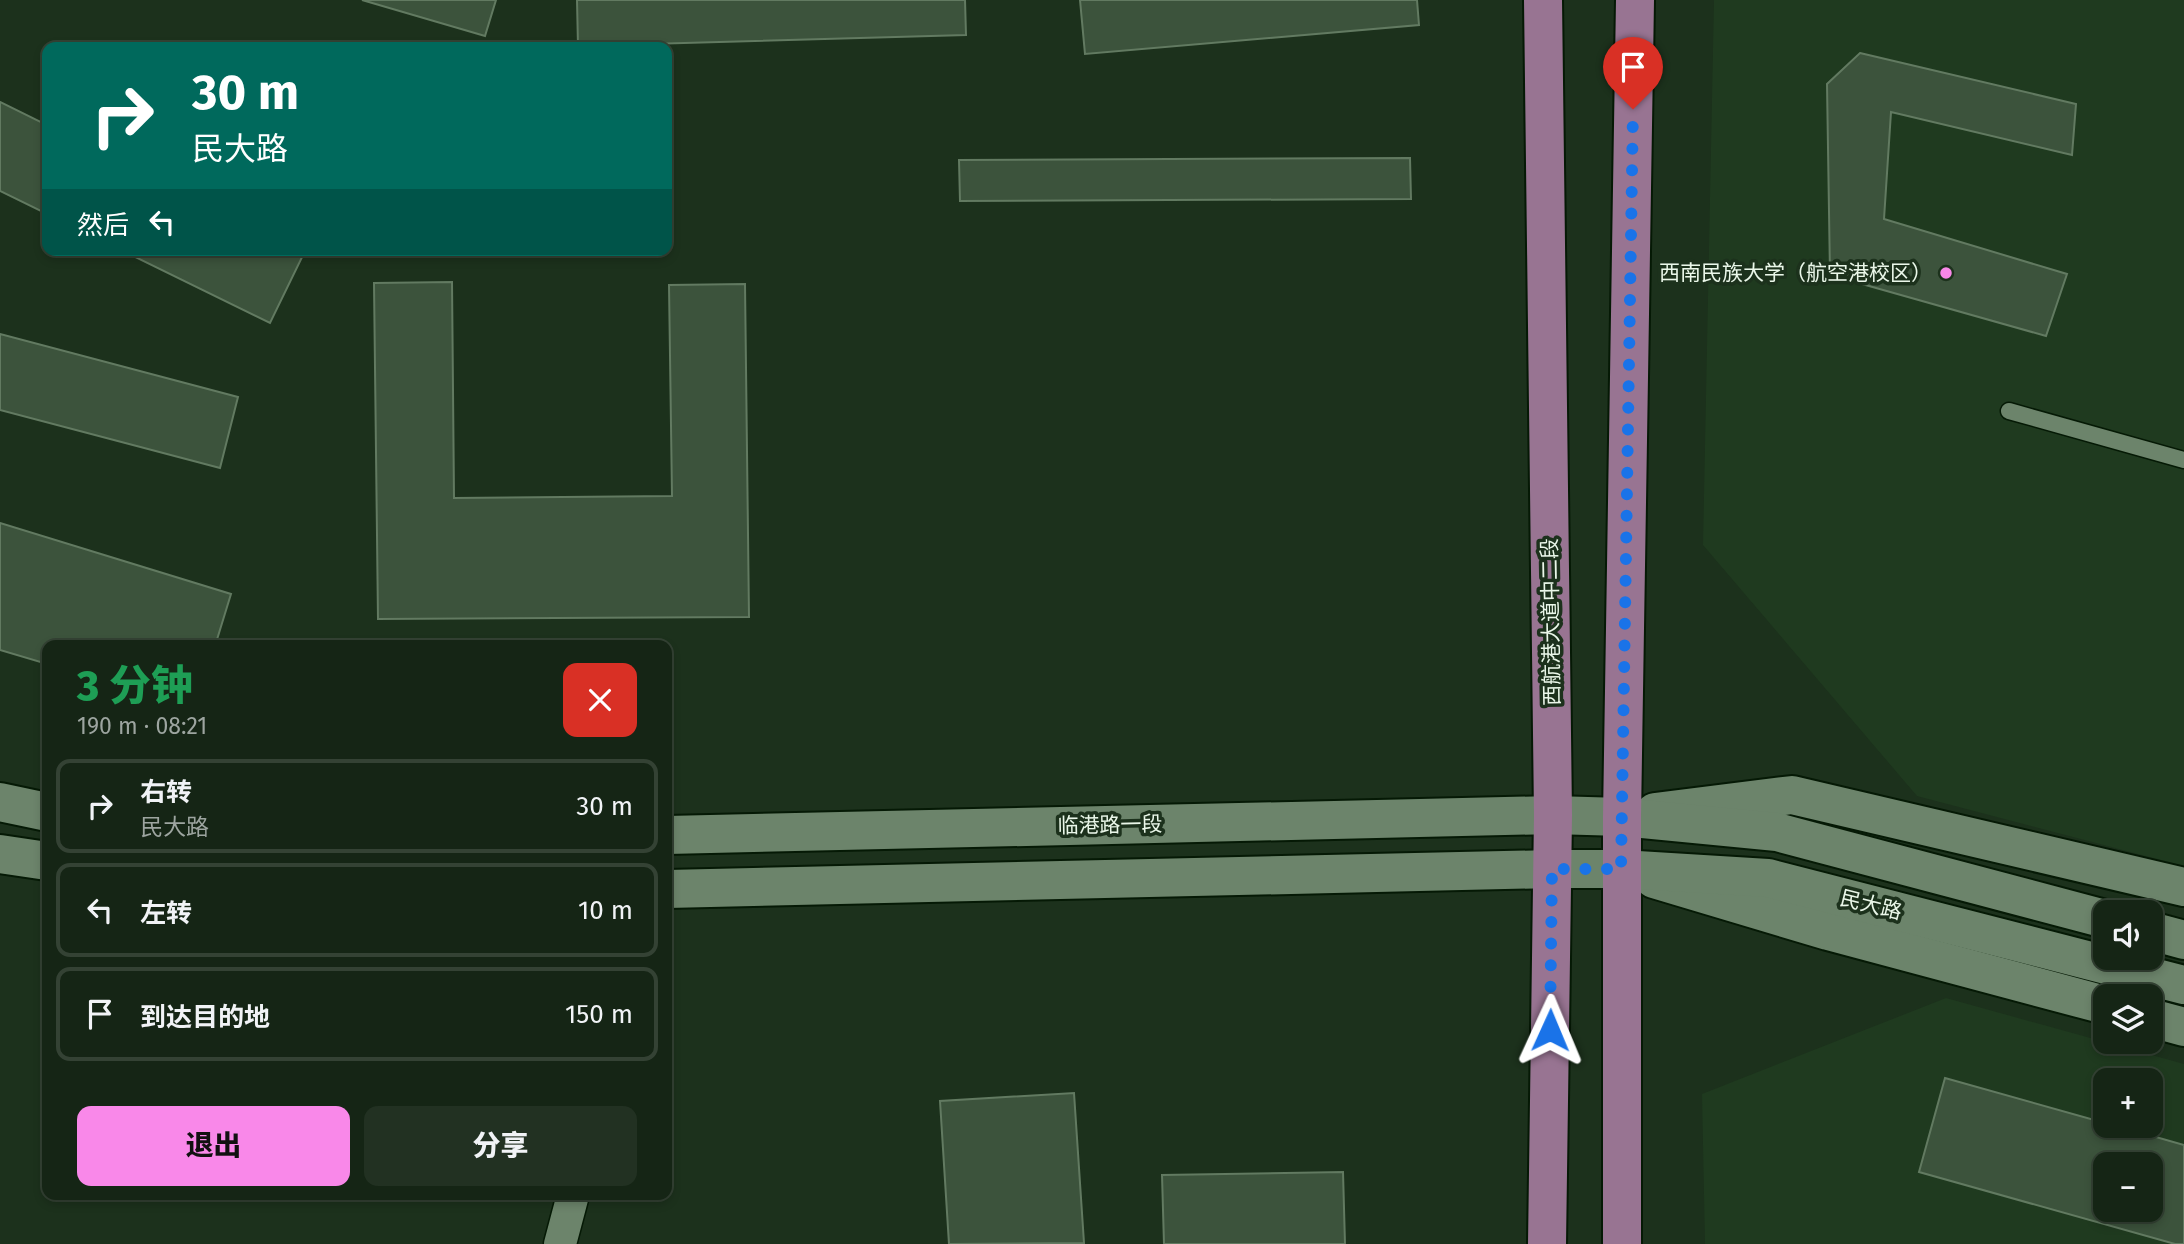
<!DOCTYPE html>
<html lang="zh">
<meta charset="utf-8">
<style>
body{margin:0;font-family:"Fira Sans","Noto Sans SC",sans-serif;background:#223122;color:#f1f3f6;height:100vh;display:flex;flex-direction:column;font-size:26px;white-space:nowrap}
*{box-sizing:border-box;margin:0}
p{font-size:23px;color:#9da5a0}
.icon{flex:none;width:38px;height:38px;fill:none;stroke:currentColor;stroke-width:2;stroke-linecap:round;stroke-linejoin:round}
.map{position:relative;flex:1;overflow:hidden}
.details{position:absolute;left:42px;top:640px;width:630px;height:560px;display:flex;flex-direction:column;background:#152515;border-radius:14px;box-shadow:0 4px 10px #0003,0 0 0 2px #344234}
.details>*{flex:none}
.top-card{position:absolute;left:42px;top:42px;width:630px;height:214px;border-radius:14px;box-shadow:0 4px 10px #0003,0 0 0 2px #344234;background:#00695c;color:#fff;overflow:hidden}
.tools{position:absolute;left:2093px;top:900px;display:grid;gap:14px}
.tools a{display:grid;place-items:center;width:70px;height:70px;border-radius:14px;background:#152515;box-shadow:0 4px 10px #0003,0 0 0 2px #344234;font-size:35px}
.pin{position:absolute;display:grid;place-items:center;width:60px;height:60px;color:#fff;margin:-72px -30px;border-radius:50% 50% 50% 0;rotate:-45deg;box-shadow:0 0 7px #0007}
.pin .icon{rotate:45deg}
.me{position:absolute;width:77px;margin:-38px;rotate:1deg;stroke-linejoin:round;filter:drop-shadow(0 0 5px #0008)}
.turn{display:flex;align-items:center;gap:24px;height:147px;padding:0 35px;font-size:32px}
.turn .icon{width:91px;height:91px;stroke-width:2.5}
.turn b{display:block;font-size:49px;line-height:60px}
.then{display:flex;align-items:center;height:66px;padding:0 35px;background:#0003;gap:14px;font-size:26px}
.round{display:grid;place-items:center;flex:none;width:74px;height:74px;border-radius:14px;background:#223122}
.headline{display:flex;align-items:center;justify-content:space-between;height:119px;padding:0 35px}
h1{font-size:42px;font-weight:800;line-height:52px;color:#1e9e55}
.action{display:flex;gap:14px;margin-top:auto;padding:14px 35px}
.action a{flex:1;height:80px;border-radius:14px;background:#f988e9;color:#111;font-size:28px;font-weight:800;line-height:80px;text-align:center}
.action a+a{background:#223122;color:#f1f3f6}
ul{padding:0;list-style:none}
li{display:flex;align-items:center;gap:21px;height:94px;margin:0 14px 10px;padding:0 21px;border:4px solid #344234;border-radius:14px}
li div{flex:1}
li b{display:block;font-size:26px}
li em{font-style:normal}
.map>svg:first-child{display:block}
.built{fill:#1f3a1f;fill-rule:evenodd}
.building{fill:#3c533c;stroke:#627a61;stroke-width:2;fill-rule:evenodd}
.lines{fill:none;stroke-linecap:round;stroke-linejoin:round}
.service-casing{stroke:#051905;stroke-width:19}
.minor-casing{stroke:#051905;stroke-width:35}
.tertiary-casing{stroke:#051905;stroke-width:42}
.secondary-casing{stroke:#051905;stroke-width:42}
.primary-casing{stroke:#051905;stroke-width:42}
.service{stroke:#6c846b;stroke-width:16}
.minor{stroke:#6c846b;stroke-width:32}
.tertiary{stroke:#6c846b;stroke-width:38}
.secondary{stroke:#6c846b;stroke-width:38}
.primary{stroke:#987492;stroke-width:38}
.route{stroke:#1a73e8;stroke-width:12;stroke-dasharray:0 21.6}
.poi-dot{fill:#f988e9;stroke:#1c311c;stroke-width:2.5}
.labels{text-anchor:middle;dominant-baseline:central;stroke-width:7;stroke-linejoin:round;paint-order:stroke}
.poi-label{font-size:21px;fill:#eaf7e9;stroke:#1c311c;text-anchor:end}
.street-label{font-size:21px;fill:#eaf7e9;stroke:#1c311c}
</style>
<div class="map">
<svg width="2184" height="1244" viewBox="0 0 2184 1244">
<rect width="100%" height="100%" fill="#1c311c"/>
<!-- built -->
<g class="built">
<path d="M1714 0H2184V866L1917 796 1703 545Z"/>
<path d="M1946 998 2184 1064V1244H1705L1702 1094ZM2105 1080H2151V1125H2105ZM2105 1164H2151V1209H2105Z"/>
</g>
<!-- building -->
<g class="building">
<path d="M362 0H496L485 36Z"/>
<path d="M577 0H965L966 35 578 46Z"/>
<path d="M1080 0H1417L1419 25 1085 54Z"/>
<path d="M1860 53 2076 104 2072 155 1891 112 1884 219 2067 274 2046 336 1830 275 1827 84Z"/>
<path d="M0 102 47 125V214L0 191Z"/>
<path d="M1410 158 1411 199 960 201 959 160Z"/>
<path d="M121 250H303L305 251 270 323Z"/>
<path d="M452 282 454 498 672 496 669 285 745 284 749 617 378 619 374 283Z"/>
<path d="M0 334 238 397 220 468 0 410Z"/>
<path d="M0 523 231 594 215 646H47V664L0 650Z"/>
<path d="M1945 1078 2105 1123V1125H2114L2184 1145V1244H2175L1919 1172ZM2105 1164H2151V1209H2105Z"/>
<path d="M1074 1093 1084 1243 949 1244 940 1101Z"/>
<path d="M1343 1172 1345 1244H1164L1162 1175Z"/>
</g>
<g class="lines">
<defs>
<path id="service" d="M2009 411 2184 460"/>
<path id="minor" d="M560 1244 573 1195"/>
<g id="tertiary">
<path d="M1655 812 1792 795 2184 887"/>
<path d="M1654 879 1828 931 2105 1005"/>
<path d="M2151 1018 2184 1027"/>
</g>
<g id="secondary">
<path d="M0 802 47 812"/>
<path d="M667 835 1553 815 1622 817 1777 832 2105 919"/>
<path d="M0 854 47 861"/>
<path d="M667 889 1552 869H1621L1768 878 2184 985"/>
<path d="M2151 931 2184 940"/>
</g>
<g id="primary">
<path d="M1543 0 1553 815 1547 1244"/>
<path d="M1622 1244V817L1635 0"/>
</g>
</defs>
<!-- service casing -->
<use href="#service" class="service-casing"/>
<!-- minor casing -->
<use href="#minor" class="minor-casing"/>
<!-- tertiary casing -->
<use href="#tertiary" class="tertiary-casing"/>
<!-- secondary casing -->
<use href="#secondary" class="secondary-casing"/>
<!-- primary casing -->
<use href="#primary" class="primary-casing"/>
<!-- service -->
<use href="#service" class="service"/>
<!-- minor -->
<use href="#minor" class="minor"/>
<!-- tertiary -->
<use href="#tertiary" class="tertiary"/>
<!-- secondary -->
<use href="#secondary" class="secondary"/>
<!-- primary -->
<use href="#primary" class="primary"/>
</g>
<g class="lines">
<!-- route -->
<path class="route" d="M1550 1030 1552 869H1621L1633 109"/>
</g>
<!-- markers -->
<circle class="poi-dot" cx="1946" cy="273" r="7"/>
<g class="labels">
<!-- poi labels -->
<g class="poi-label">
<text x="1932" y="273">西南民族大学（航空港校区）</text>
</g>
<!-- street labels -->
<g class="street-label">
<text transform="translate(1551 622) rotate(-91)">西航港大道中二段</text>
<text transform="translate(1110 825) rotate(-1)">临港路一段</text>
<text transform="translate(1871 905) rotate(14)">民大路</text>
</g>
</g>
</svg>
<div class="tools">
<a><svg class="icon" aria-label="sound" viewBox="0 0 24 24"><path d="M4 9h4l5-4v14l-5-4H4zM17 9q2 3 0 6"/></svg></a>
<a><svg class="icon" aria-label="layers" viewBox="0 0 24 24"><path d="M12 4l9 5-9 5-9-5zM3 14l9 5 9-5"/></svg></a>
<a>+</a>
<a>−</a>
</div>
<div class="pin" style="left:1633px;top:109px;background:#d93025"><svg class="icon" aria-label="arrive" viewBox="0 0 24 24"><path d="M6 21V4h12l-3 4 3 4H6"/></svg></div>
<svg class="me" style="left:1550px;top:1030px" viewBox="-20 -20 40 40"><path d="M0-17L14 15 0 8-14 15z" fill="#1a73e8" stroke="#fff" stroke-width="4"/></svg>
<div class="top-card">
<div class="turn"><svg class="icon" aria-label="right" viewBox="0 0 24 24"><path d="M7 20v-9h11M14 6l5 5-5 5"/></svg><div><b>30 m</b>民大路</div></div>
<div class="then">然后<svg class="icon" aria-label="left" viewBox="0 0 24 24"><path d="M17 20v-9H6M10 6l-5 5 5 5"/></svg></div>
</div>
<section class="details">
<div class="headline"><div><h1>3 分钟</h1><p>190 m · 08:21</p></div><a class="round" style="background:#d93025;color:#fff"><svg class="icon" aria-label="close" viewBox="0 0 24 24"><path d="M6 6l12 12M18 6L6 18"/></svg></a></div>
<ul>
<li><svg class="icon" aria-label="right" viewBox="0 0 24 24"><path d="M7 20v-9h11M14 6l5 5-5 5"/></svg><div><b>右转</b><p>民大路</p></div><em>30 m</em></li>
<li><svg class="icon" aria-label="left" viewBox="0 0 24 24"><path d="M17 20v-9H6M10 6l-5 5 5 5"/></svg><div><b>左转</b></div><em>10 m</em></li>
<li><svg class="icon" aria-label="arrive" viewBox="0 0 24 24"><path d="M6 21V4h12l-3 4 3 4H6"/></svg><div><b>到达目的地</b></div><em>150 m</em></li>
</ul>
<div class="action"><a>退出</a><a>分享</a></div>
</section>
</div>
